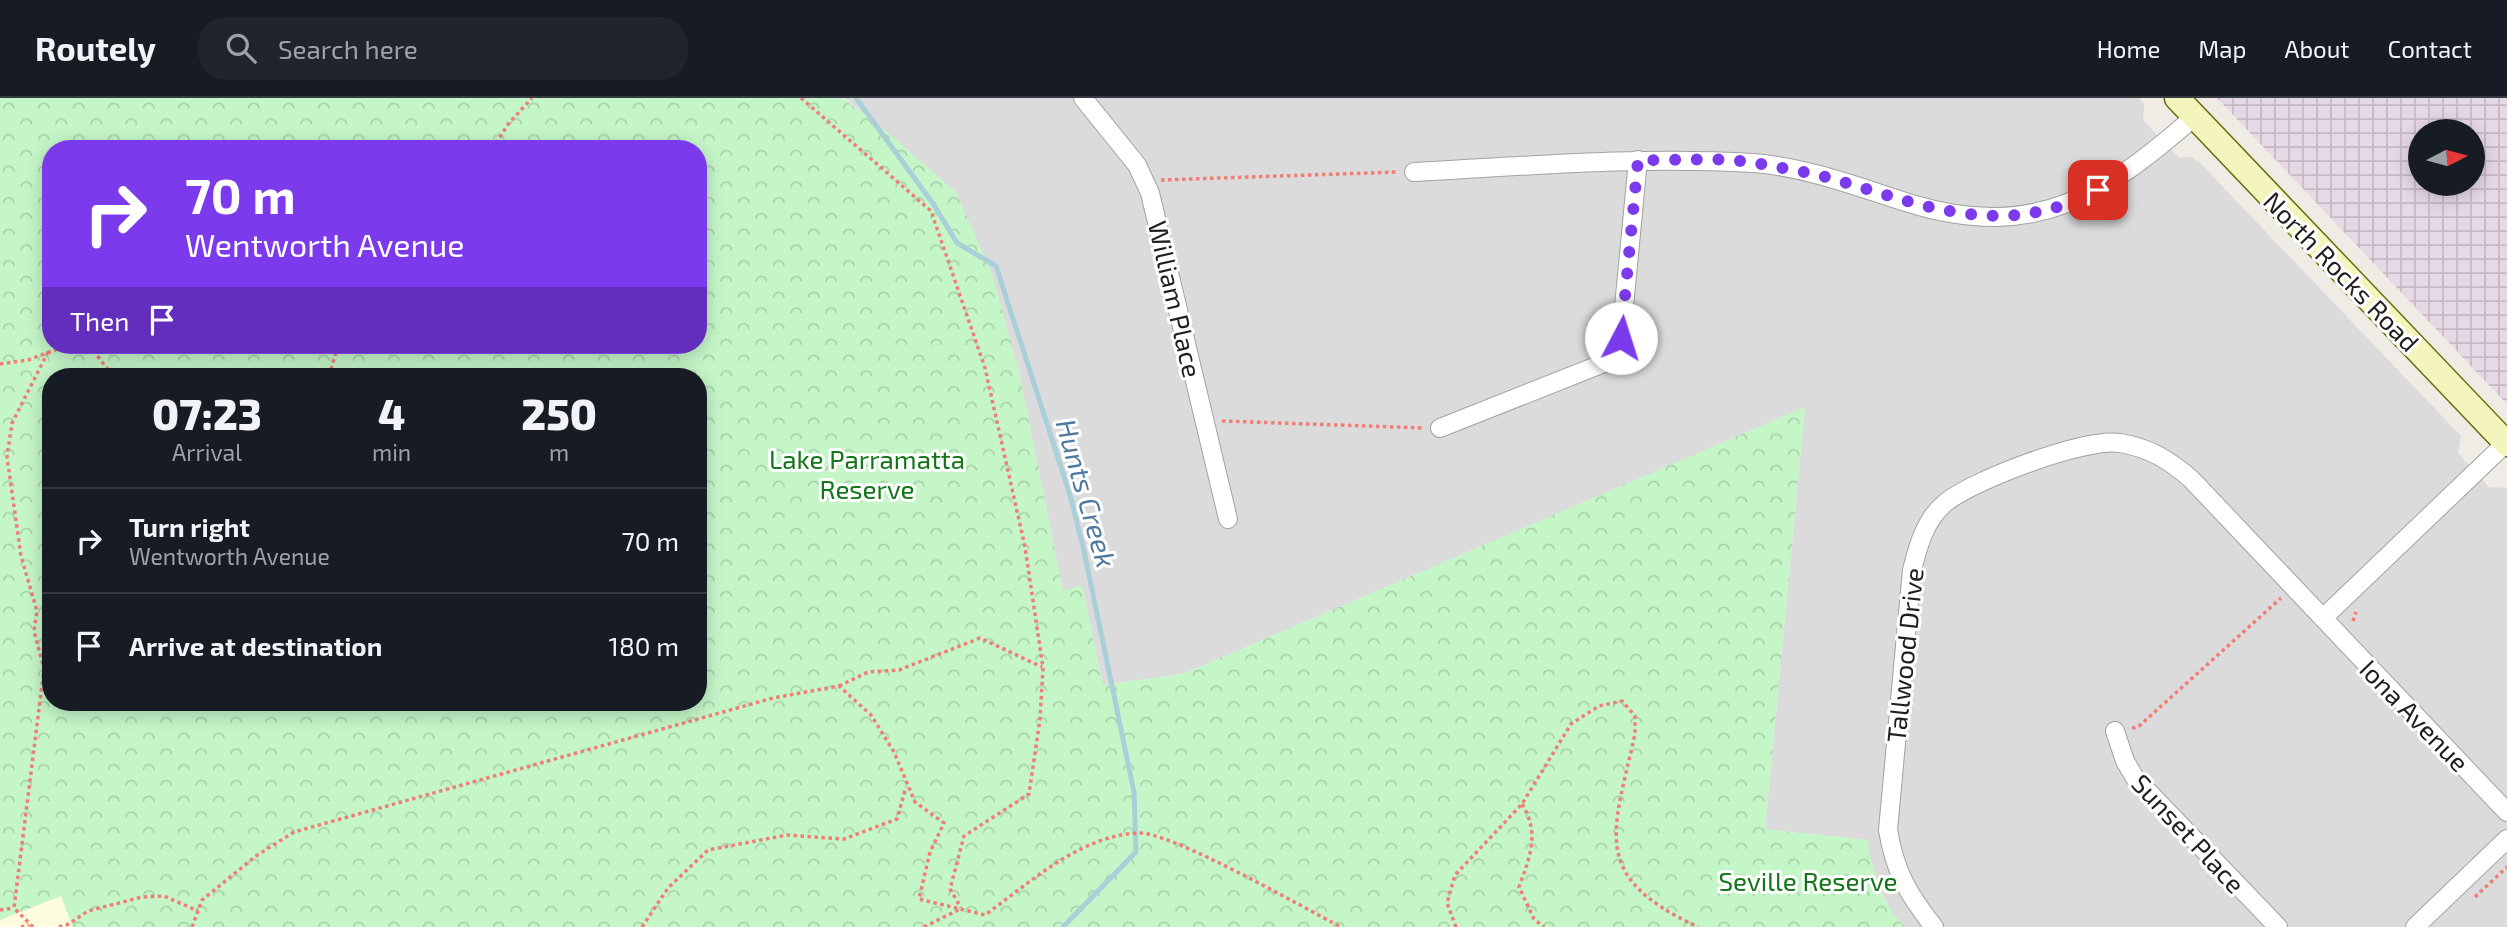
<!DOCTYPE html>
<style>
body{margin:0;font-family:"Exo 2",sans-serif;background:#20242c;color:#f1f3f6;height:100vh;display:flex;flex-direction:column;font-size:26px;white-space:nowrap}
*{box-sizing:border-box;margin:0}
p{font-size:23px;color:#9ea1a6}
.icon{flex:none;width:38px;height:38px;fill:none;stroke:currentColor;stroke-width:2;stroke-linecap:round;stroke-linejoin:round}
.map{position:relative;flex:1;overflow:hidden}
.drawer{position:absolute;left:42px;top:270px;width:665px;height:343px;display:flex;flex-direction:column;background:#171b24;border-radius:28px;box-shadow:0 4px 18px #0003}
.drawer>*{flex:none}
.hud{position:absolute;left:42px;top:42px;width:665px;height:214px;border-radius:28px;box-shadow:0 4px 18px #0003;background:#7c3aed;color:#fff;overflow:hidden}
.needle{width:46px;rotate:84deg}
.fabs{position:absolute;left:2408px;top:21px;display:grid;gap:14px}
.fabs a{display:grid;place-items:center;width:77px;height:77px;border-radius:50%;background:#171b24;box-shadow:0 4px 18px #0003;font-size:35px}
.pin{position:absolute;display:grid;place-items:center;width:60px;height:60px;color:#fff;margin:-30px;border-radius:14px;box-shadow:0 4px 10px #0006}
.me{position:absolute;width:77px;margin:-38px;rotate:5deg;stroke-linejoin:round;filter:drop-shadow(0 0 5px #0008)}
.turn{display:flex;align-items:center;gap:24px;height:147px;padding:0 28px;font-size:32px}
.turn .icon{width:91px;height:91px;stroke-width:2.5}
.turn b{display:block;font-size:49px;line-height:60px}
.then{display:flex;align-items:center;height:66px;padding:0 28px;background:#0003;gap:14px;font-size:26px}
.eta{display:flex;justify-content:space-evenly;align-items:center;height:119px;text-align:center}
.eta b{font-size:42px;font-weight:800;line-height:49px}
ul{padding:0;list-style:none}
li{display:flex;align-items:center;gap:21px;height:105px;padding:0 28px;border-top:2px solid #363941}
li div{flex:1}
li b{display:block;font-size:26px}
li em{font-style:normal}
header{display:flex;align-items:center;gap:42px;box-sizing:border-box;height:98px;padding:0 35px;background:#171b24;border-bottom:2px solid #363941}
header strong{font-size:33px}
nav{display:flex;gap:38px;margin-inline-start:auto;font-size:24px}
.search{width:490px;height:63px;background:#20242c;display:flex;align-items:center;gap:18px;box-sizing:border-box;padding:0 24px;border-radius:28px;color:#9ea1a6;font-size:26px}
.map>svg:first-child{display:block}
.residential{fill:#dcdbdc}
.industrial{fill:url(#industrial-grid);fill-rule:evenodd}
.education{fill:#fdfce0}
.park{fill:url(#park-crowns);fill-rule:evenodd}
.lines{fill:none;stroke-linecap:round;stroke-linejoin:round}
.stream{stroke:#a9d0d9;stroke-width:5}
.minor-casing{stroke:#a2a2a2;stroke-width:20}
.secondary-casing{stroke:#676f0c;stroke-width:27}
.path{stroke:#f07e75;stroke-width:3.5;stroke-dasharray:3.5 3.5;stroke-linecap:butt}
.minor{stroke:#fff;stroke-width:18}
.secondary{stroke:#f4f5bd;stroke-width:24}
.route{stroke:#7c3aed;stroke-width:12;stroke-dasharray:0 21.6}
.labels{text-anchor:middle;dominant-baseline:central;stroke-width:6;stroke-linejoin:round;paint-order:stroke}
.street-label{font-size:26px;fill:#1e1e1e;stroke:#fff}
.park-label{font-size:26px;fill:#137618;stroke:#fff}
.water-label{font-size:28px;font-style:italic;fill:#4e7aa0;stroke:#fff}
</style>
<header>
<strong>Routely</strong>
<div class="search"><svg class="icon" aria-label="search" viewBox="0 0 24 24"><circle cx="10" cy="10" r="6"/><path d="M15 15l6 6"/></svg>Search here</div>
<nav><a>Home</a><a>Map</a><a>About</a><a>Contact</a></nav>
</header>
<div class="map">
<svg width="2507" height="829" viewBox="0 0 2507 829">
<defs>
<pattern id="industrial-grid" width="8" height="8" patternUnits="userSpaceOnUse" patternTransform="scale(1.75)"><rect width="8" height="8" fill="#e7d8e5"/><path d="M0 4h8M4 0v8" fill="none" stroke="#c6b9c4"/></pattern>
<pattern id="park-crowns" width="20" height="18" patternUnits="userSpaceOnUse" patternTransform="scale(1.75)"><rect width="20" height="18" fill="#c5f6c8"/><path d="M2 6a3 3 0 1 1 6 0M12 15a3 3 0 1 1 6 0" fill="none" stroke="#a9d2ab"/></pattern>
</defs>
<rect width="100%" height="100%" fill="#efebe5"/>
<!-- residential -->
<path class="residential" d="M845 0H2139L2144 6 2143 22 2179 60 2190 59 2200 65 2461 338 2458 355 2489 389 2507 390V829H1905L1892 815 1874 780 1866 742 1765 731 1805 310 1183 576 1103 587 1063 493 1019 274 956 94Z"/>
<!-- industrial -->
<path class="industrial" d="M2217 0H2507V306ZM2420 33H2473V86H2420Z"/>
<!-- education -->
<path class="education" d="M61 798 73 829H0V822Z"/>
<!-- park -->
<path class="park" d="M0 0H842L873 22 956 94 993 178 1019 274 1063 493 1082 487 1103 587 1183 576 1805 309 1765 731 1867 742C1873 775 1881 804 1905 829H73L61 798 0 822ZM51 51H698V247H51ZM51 278H698V604H51Z"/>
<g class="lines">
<!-- stream -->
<path class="stream" d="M856 0 934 107 957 145 996 168 1070 397 1084 453 1134 694 1136 754 1063 829"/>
<defs>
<g id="minor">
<path d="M1083 0 1137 67 1150 95 1228 421"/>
<path d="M1414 74C1527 68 1640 58 1753 65 1807 69 1861 90 1912 106 2035 143 2105 97 2194 19"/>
<path d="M1440 330 1609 263 1621 240 1638 62"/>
<path d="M2323 520 2506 345"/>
<path d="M2115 633 2125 663 2135 680 2278 829"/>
<path d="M1934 829C1908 796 1895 774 1888 732L1912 472C1918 448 1925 422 1945 405 1973 382 2084 340 2120 345 2150 350 2169 362 2191 381L2507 714"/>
<path d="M2415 829 2507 741"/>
</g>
<path id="secondary" d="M2177 0 2507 346"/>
</defs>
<!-- minor casing -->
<use href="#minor" class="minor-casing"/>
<!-- secondary casing -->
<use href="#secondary" class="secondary-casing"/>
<!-- path -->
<g class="path">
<path d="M801 0 931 113 985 270 1025 449 1043 570 1040 621 1029 696 964 738 950 791 961 810"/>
<path d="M492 51 509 25 532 0"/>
<path d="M1161 82 1398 74"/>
<path d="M89 247 113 278"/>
<path d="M0 266 28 262 68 247"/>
<path d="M329 278 338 247"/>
<path d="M1222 323 1424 330"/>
<path d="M2353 523 2356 514"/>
<path d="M839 588 868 574 899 572 980 540 1042 569"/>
<path d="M2132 630 2138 629 2281 500"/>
<path d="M1522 706C1540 735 1530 759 1519 789L1534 821 1544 829"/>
<path d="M2475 799 2507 769"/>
<path d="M0 812 14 810"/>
<path d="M21 829 29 827"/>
<path d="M33 829 14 810 44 571 34 533 37 513 21 458 7 359 12 325 49 252"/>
<path d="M59 829 69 826 88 813 142 799 164 798 198 813"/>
<path d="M192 829 202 802 256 758 294 734 773 600 839 588 871 617 894 654 915 704 944 725 930 754 919 801 985 817C1031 784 1079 738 1138 735 1170 733 1304 810 1341 829"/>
<path d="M642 829 668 790 708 752 787 737 844 741 897 721 906 689"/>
<path d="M924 829 960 811"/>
<path d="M1456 829 1447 805 1455 777 1522 706 1571 626 1599 608 1622 603 1635 618V636C1613 736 1589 778 1698 829"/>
</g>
<!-- minor -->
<use href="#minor" class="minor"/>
<!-- secondary -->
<use href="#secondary" class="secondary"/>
</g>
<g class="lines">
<!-- route -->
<path class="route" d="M1621 240 1638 62C1677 63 1722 58 1761 66 1787 71 1814 75 1840 83 1931 110 2006 141 2098 92"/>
</g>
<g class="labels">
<!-- street labels -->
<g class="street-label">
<text transform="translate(2342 173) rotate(46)">North Rocks Road</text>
<text transform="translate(1176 201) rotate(77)">William Place</text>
<text transform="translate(1904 557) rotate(-84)">Tallwood Drive</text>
<text transform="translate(2415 617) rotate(46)">Iona Avenue</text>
<text transform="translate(2189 735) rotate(47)">Sunset Place</text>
</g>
<!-- park labels -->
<g class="park-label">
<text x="867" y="360">Lake Parramatta<tspan x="867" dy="30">Reserve</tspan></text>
<text x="1808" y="782">Seville Reserve</text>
</g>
<!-- water labels -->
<g class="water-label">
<text transform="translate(1087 395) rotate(74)">Hunts Creek</text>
</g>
</g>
</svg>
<div class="fabs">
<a><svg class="needle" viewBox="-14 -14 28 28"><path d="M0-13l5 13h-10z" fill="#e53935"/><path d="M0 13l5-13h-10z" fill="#9ea1a6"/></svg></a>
</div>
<div class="pin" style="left:2098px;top:92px;background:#d93025"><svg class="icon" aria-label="arrive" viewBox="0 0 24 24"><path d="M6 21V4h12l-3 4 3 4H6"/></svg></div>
<svg class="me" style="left:1621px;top:240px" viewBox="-20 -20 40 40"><circle r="19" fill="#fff"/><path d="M0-13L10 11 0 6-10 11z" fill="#7c3aed"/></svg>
<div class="hud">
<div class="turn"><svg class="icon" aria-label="right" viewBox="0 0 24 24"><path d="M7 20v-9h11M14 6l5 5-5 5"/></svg><div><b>70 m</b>Wentworth Avenue</div></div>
<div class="then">Then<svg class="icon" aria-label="arrive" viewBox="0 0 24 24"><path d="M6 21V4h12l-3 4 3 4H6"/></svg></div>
</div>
<section class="drawer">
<div class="eta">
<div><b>07:23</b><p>Arrival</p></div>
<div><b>4</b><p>min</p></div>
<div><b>250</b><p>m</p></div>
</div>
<ul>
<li><svg class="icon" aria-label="right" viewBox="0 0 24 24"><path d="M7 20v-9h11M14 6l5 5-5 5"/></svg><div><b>Turn right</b><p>Wentworth Avenue</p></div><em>70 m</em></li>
<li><svg class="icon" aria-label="arrive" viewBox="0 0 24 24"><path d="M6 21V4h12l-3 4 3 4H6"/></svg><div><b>Arrive at destination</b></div><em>180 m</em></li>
</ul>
</section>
</div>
